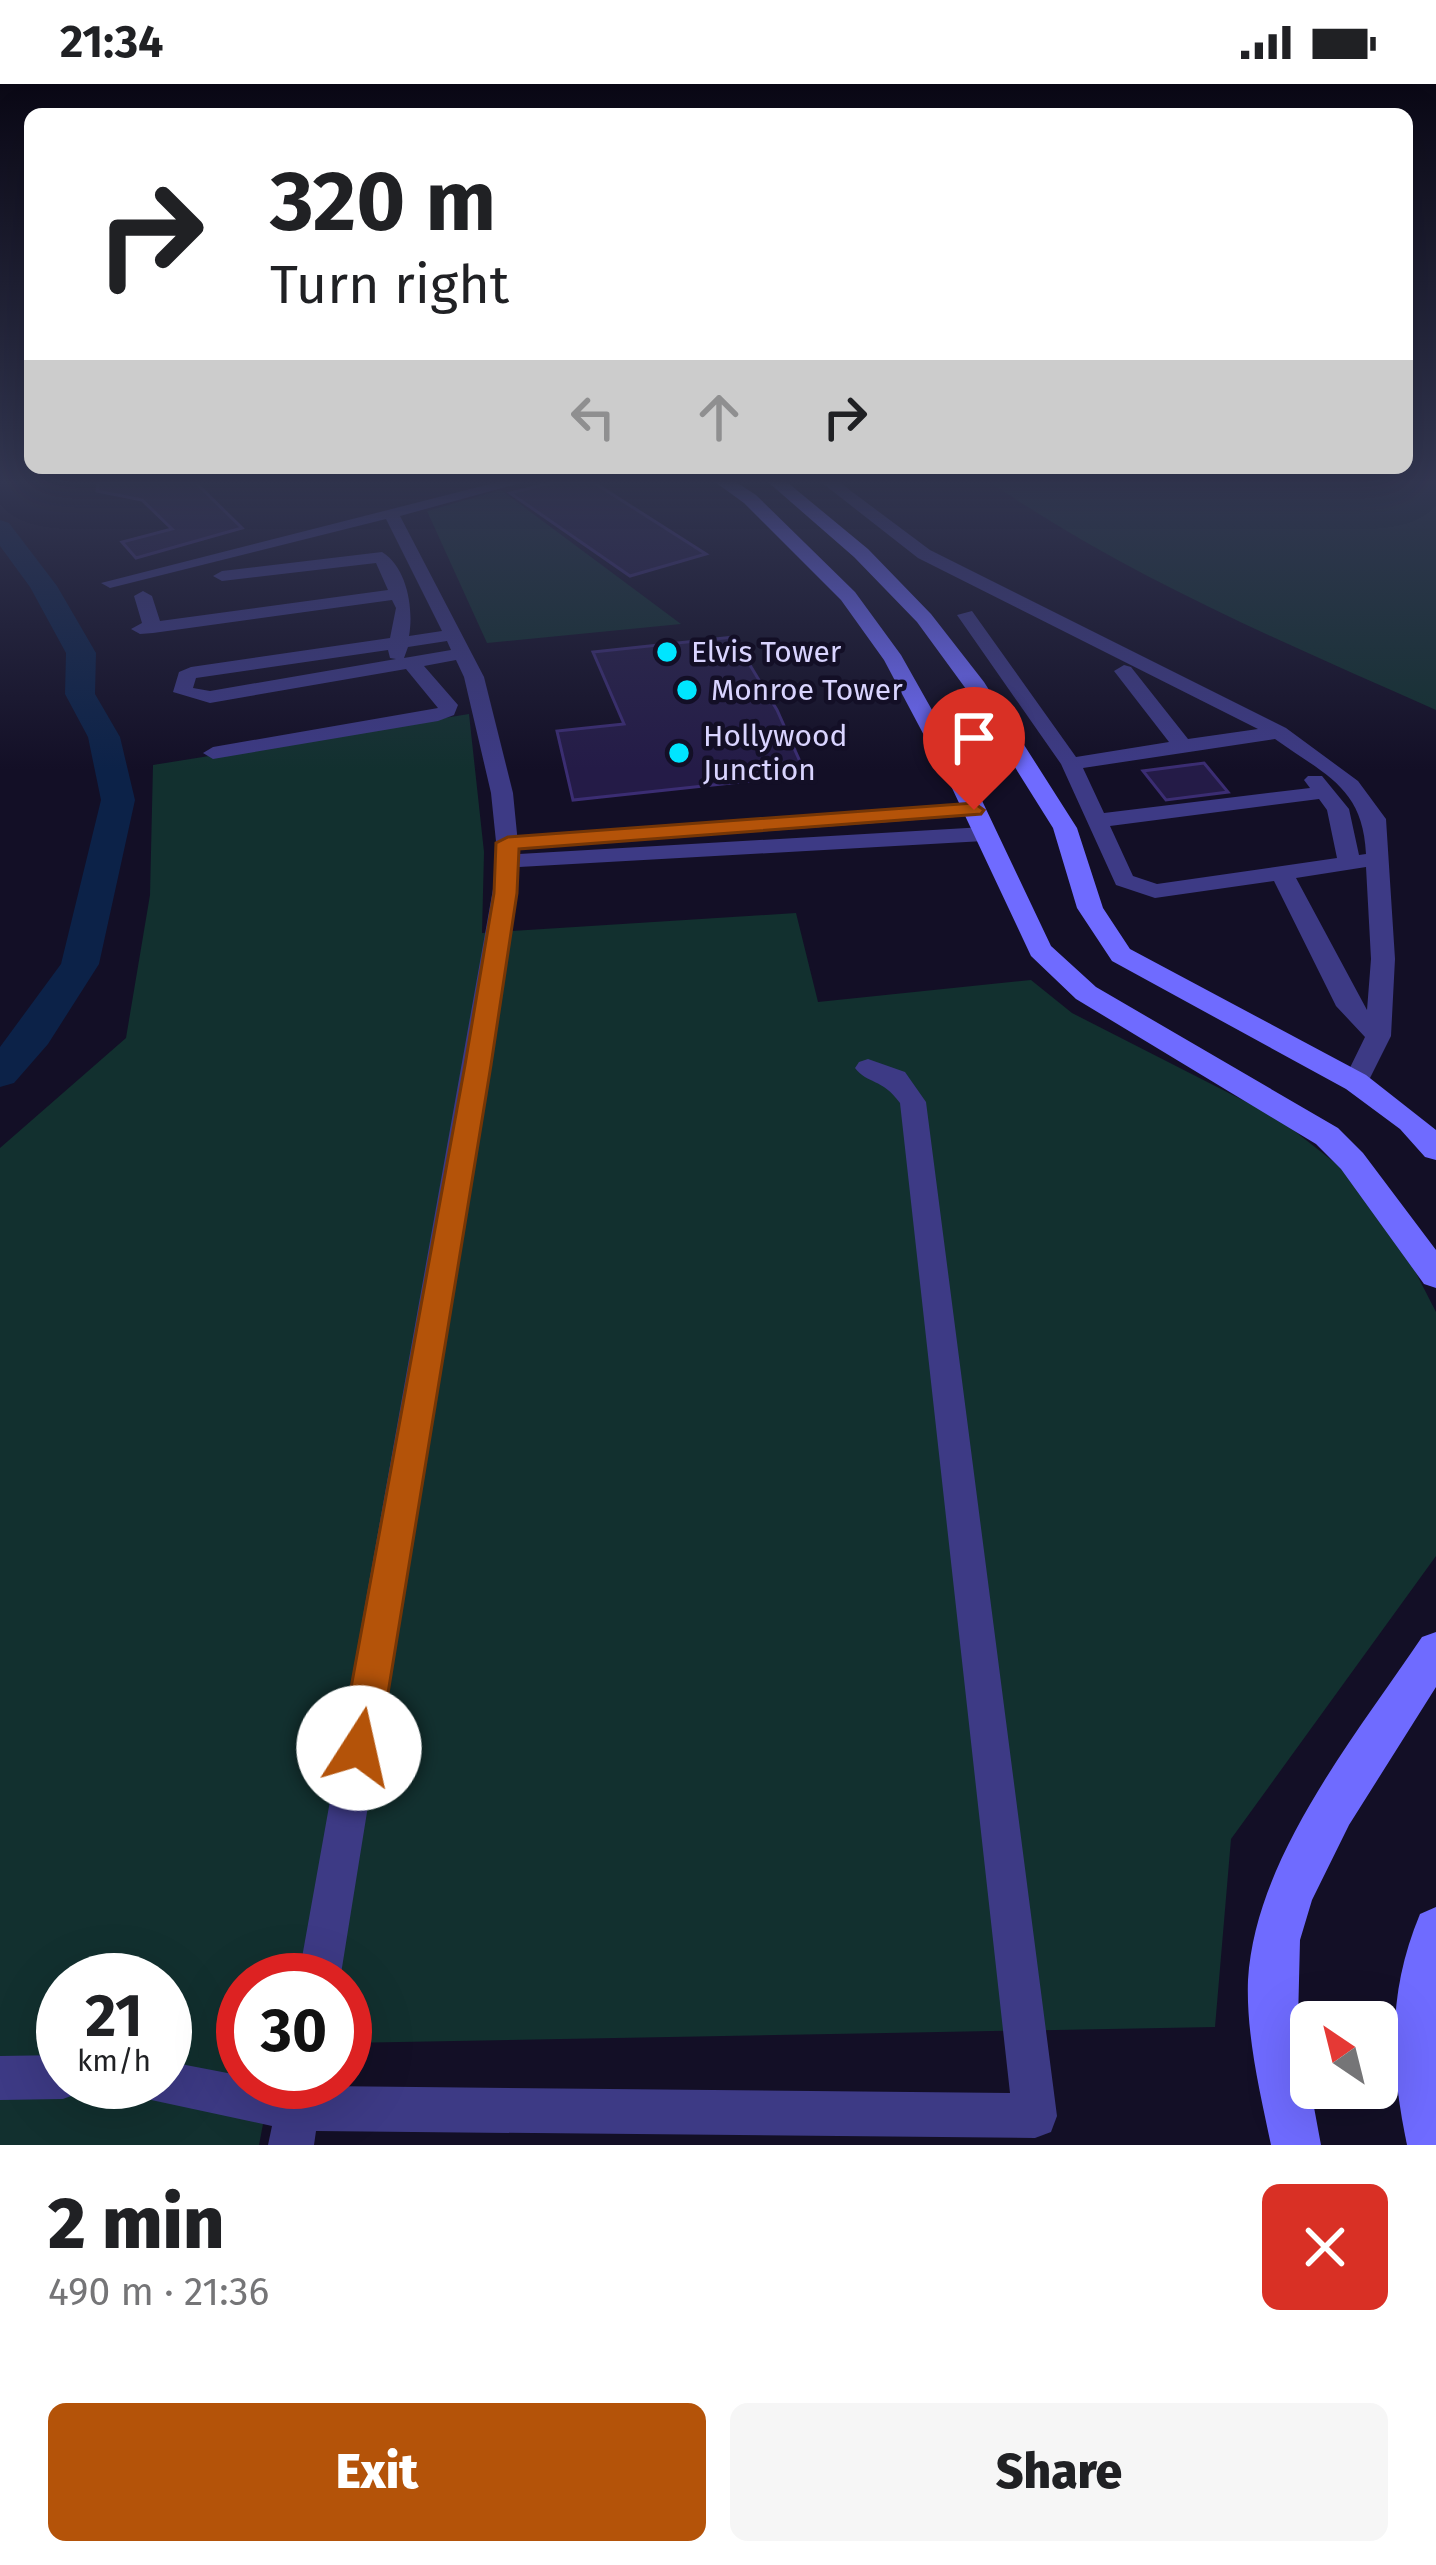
<!DOCTYPE html>
<meta charset="utf-8">
<style>
body{margin:0;font-family:"Fira Sans",sans-serif;background:#f6f6f6;color:#202124;height:100vh;display:flex;flex-direction:column;font-size:45px;white-space:nowrap}
*{box-sizing:border-box;margin:0}
p{font-size:39px;color:#757577}
.icon{flex:none;width:66px;height:66px;fill:none;stroke:currentColor;stroke-width:2;stroke-linecap:round;stroke-linejoin:round}
.map{position:relative;height:2061px;overflow:hidden}
.side{display:flex;flex-direction:column;background:#fff;flex:1}
.side>*{flex:none}
.banner{position:absolute;left:24px;top:24px;width:1389px;height:366px;border-radius:18px;box-shadow:0 12px 48px #0002;background:#fff;color:#202124;overflow:hidden}
.needle{width:78px;rotate:325deg}
.buttons{position:absolute;left:1290px;top:1917px;display:grid;gap:24px}
.buttons a{display:grid;place-items:center;width:108px;height:108px;border-radius:18px;background:#fff;box-shadow:0 12px 48px #0002;font-size:60px}
.speed{position:absolute;left:36px;top:1869px;display:flex;gap:24px;font-size:60px;font-weight:700;text-align:center}
.speed>*{display:grid;place-content:center;width:156px;height:156px;border-radius:50%;background:#fff;box-shadow:0 12px 48px #0002;line-height:1}
.speed small{font-size:30px;font-weight:400}
.speed .limit{border:18px solid #d22;background:#fff;color:#111}
.pin{position:absolute;display:grid;place-items:center;width:102px;height:102px;color:#fff;margin:-123px -51px;border-radius:50% 50% 50% 0;rotate:-45deg;box-shadow:0 0 12px #0007}
.pin .icon{rotate:45deg}
.me{position:absolute;width:132px;margin:-66px;rotate:10deg;stroke-linejoin:round;filter:drop-shadow(0 0 9px #0008)}
.turn{display:flex;align-items:center;gap:42px;height:252px;padding:0 48px;font-size:54px}
.turn .icon{width:156px;height:156px;stroke-width:2.5}
.turn b{display:block;font-size:84px;line-height:102px}
.lanes{display:flex;align-items:center;height:114px;padding:0 48px;background:#0003;justify-content:center;gap:60px;direction:ltr}
.lanes .off{opacity:.35}
.round{display:grid;place-items:center;flex:none;width:126px;height:126px;border-radius:18px;background:#f6f6f6}
.headline{display:flex;align-items:center;justify-content:space-between;height:204px;padding:0 48px}
h1{font-size:72px;font-weight:800;line-height:90px}
.button{display:flex;gap:24px;margin-top:auto;padding:24px 48px}
.button a{flex:1;height:138px;border-radius:18px;background:#b45309;color:#fff;font-size:48px;font-weight:800;line-height:138px;text-align:center}
.button a+a{background:#f6f6f6;color:#202124}
.status{display:flex;justify-content:space-between;align-items:center;height:84px;padding:0 60px;background:#fff;direction:ltr}
.status svg{height:33px;fill:currentColor}
.map>svg:first-child{display:block}
.green{fill:#12302f;fill-rule:evenodd}
.lines{fill:none;stroke-linecap:round;stroke-linejoin:round}
.river{fill:#0c2248;fill-rule:evenodd}
.building{fill:#241b47;stroke:#3b2d73;stroke-width:3}
.street{fill:#3d3a85;fill-rule:evenodd}
.secondary{fill:#6f6bff;fill-rule:evenodd}
.route{fill:#b45309;stroke:#753606;stroke-width:3}
.poi-dot{fill:#00e5ff;stroke:#130f26;stroke-width:4.5}
.labels{text-anchor:middle;dominant-baseline:central;stroke-width:9;stroke-linejoin:round;paint-order:stroke}
.far-poi-label{font-size:30px;fill:#d9d4ff;stroke:#130f26;text-anchor:start}
</style>
<div class="status"><b>21:34</b><svg viewBox="0 0 49 12"><path d="M0 12V9h3v3zM5 12V6h3v6zM10 12V3h3v9zM15 12V0h3v12zM26 1h20v11H26zM47 4h2v5h-2z"/></svg></div>
<div class="map">
<svg width="1436" height="2061" viewBox="0 0 1436 2061">
<rect width="100%" height="100%" fill="#130f26"/>
<!-- green -->
<g class="green">
<path d="M990 398H1436V626C1283 558 1128 493 990 398Z"/>
<path d="M501 406 681 540 487 559 427 427Z"/>
<path d="M469 630 484 768 482 849 796 829 818 918 1031 896 1072 929 1278 1034 1376 1111 1436 1228V1472L1231 1755 1215 1943 345 1959V1896H243V1998H271L259 2061H0V1064L126 954 150 811 153 681ZM63 1896H165V1998H63Z"/>
</g>
<g class="lines">
<!-- river -->
<path class="river" d="M0 436 9 439 57 502 96 569 95 610 120 653 135 716 99 880 48 960 14 999 0 1003V963L61 880 101 716 88 653 65 610 66 569 30 503 0 462Z"/>
</g>
<!-- building -->
<g class="building">
<path d="M98 398H195L242 444 136 474 122 458 172 445 142 416 97 407Z"/>
<path d="M554 398H593L706 470 630 492 510 409Z"/>
<path d="M733 553 777 626 806 691 573 716 557 647 624 640 593 568Z"/>
<path d="M1204 679 1228 708 1166 716 1143 687Z"/>
</g>
<g class="lines">
<!-- street -->
<g class="street">
<path d="M498 398H524L400 432 484 593 513 709 519 770 984 743 995 750 984 757 519 783 340 1896H298L498 777 491 709 464 593 456 576 424 582 458 621 454 631 438 637 213 675 203 669 213 663 438 624 406 585 210 619 173 608 179 588 191 583 390 554 396 524 392 516 153 549 140 550 131 545 142 539 134 512 143 507 152 512 160 537 388 506 376 479 222 497 213 492 222 487 382 468C407 483 414 525 409 552L442 547 386 435 110 504 101 499ZM447 557 451 566 404 574 408 563ZM388 566 390 574 396 575 210 607 193 604 196 594Z"/>
<path d="M821 398H839L930 466 1286 644 1358 697 1386 735 1395 875 1391 952 1365 1004H1347L1343 998 1365 953 1336 922 1274 797 1155 814 1116 801 1061 680 957 531 972 527 1076 673 1169 658 1114 587 1124 581 1131 583 1188 655 1258 645 918 474ZM1275 655C1325 691 1363 703 1366 770L1359 771 1349 725 1322 692H1308L1304 696 1310 704 1104 729 1083 684ZM1319 715 1327 726 1337 774 1157 800 1133 792 1110 742ZM1366 783 1371 875 1367 926 1296 794Z"/>
<path d="M974 720 982 721V731L554 763 543 756 554 749Z"/>
<path d="M868 975 905 988 926 1018 1057 2032 1051 2048 1035 2054 316 2047 314 2061H268L272 2042 142 2014 136 1998H165V1977L243 1992V1998H323V2002L1010 2009 900 1019C882 994 867 1000 855 984L859 978Z"/>
<path d="M63 1971V1998H83L79 2009 63 2015 0 2016V1972Z"/>
</g>
<!-- secondary -->
<g class="secondary">
<path d="M715 398H736L756 411 855 508 901 571 976 704 1051 862 1096 903 1338 1044 1363 1069 1436 1166V1204L1424 1200 1341 1085 1316 1060 1076 915 1031 872 952 704 884 576 841 516 744 419Z"/>
<path d="M768 398H787L868 465 931 530 984 598 1077 744 1103 824 1130 865 1366 991 1436 1046V1076L1425 1073 1400 1045 1346 1005 1112 877 1077 824 1053 744 966 605 917 538 854 473Z"/>
<path d="M1436 1548V1603L1349 1741 1312 1816 1300 1856 1298 1937 1321 2061H1271C1260 2008 1246 1951 1248 1896 1255 1774 1356 1651 1422 1553Z"/>
<path d="M1436 1823V2061H1407C1390 1979 1387 1909 1420 1830Z"/>
</g>
</g>
<!-- sky -->
<linearGradient id="sky" x2="0" y2="1"><stop stop-color="#0a0815"/><stop offset="0.58" stop-color="#333752"/><stop offset="1" stop-color="#333752" stop-opacity="0"/></linearGradient>
<rect width="1436" height="686" fill="url(#sky)"/>
<!-- route -->
<path class="route" d="M974 719 984 726 981 730 519 765 517 809 491 981 379 1664 373 1678 359 1683 346 1678 340 1664 465 981 494 809 496 759 508 753Z"/>
<!-- markers -->
<g class="poi-dot">
<circle cx="667" cy="568" r="12"/>
<circle cx="687" cy="606" r="12"/>
<circle cx="679" cy="669" r="12"/>
</g>
<g class="labels">
<!-- far-poi labels -->
<g class="far-poi-label">
<text x="691" y="568">Elvis Tower</text>
<text x="711" y="606">Monroe Tower</text>
<text x="703" y="652">Hollywood<tspan x="703" dy="34">Junction</tspan></text>
</g>
</g>
</svg>
<div class="buttons">
<a><svg class="needle" viewBox="-14 -14 28 28"><path d="M0-13l5 13h-10z" fill="#e53935"/><path d="M0 13l5-13h-10z" fill="#757577"/></svg></a>
</div>
<div class="speed"><div>21<small>km/h</small></div><div class="limit">30</div></div>
<div class="pin" style="left:974px;top:726px;background:#d93025"><svg class="icon" aria-label="arrive" viewBox="0 0 24 24"><path d="M6 21V4h12l-3 4 3 4H6"/></svg></div>
<svg class="me" style="left:359px;top:1664px" viewBox="-20 -20 40 40"><circle r="19" fill="#fff"/><path d="M0-13L10 11 0 6-10 11z" fill="#b45309"/></svg>
<div class="banner">
<div class="turn"><svg class="icon" aria-label="right" viewBox="0 0 24 24"><path d="M7 20v-9h11M14 6l5 5-5 5"/></svg><div><b>320 m</b>Turn right</div></div>
<div class="lanes"><svg class="icon off" aria-label="left" viewBox="0 0 24 24"><path d="M17 20v-9H6M10 6l-5 5 5 5"/></svg><svg class="icon off" aria-label="ahead" viewBox="0 0 24 24"><path d="M12 20V5M6 11l6-6 6 6"/></svg><svg class="icon" aria-label="right" viewBox="0 0 24 24"><path d="M7 20v-9h11M14 6l5 5-5 5"/></svg></div>
</div>
</div>
<section class="side">
<div class="headline"><div><h1>2 min</h1><p>490 m · 21:36</p></div><a class="round" style="background:#d93025;color:#fff"><svg class="icon" aria-label="close" viewBox="0 0 24 24"><path d="M6 6l12 12M18 6L6 18"/></svg></a></div>
<div class="button"><a>Exit</a><a>Share</a></div>
</section>
